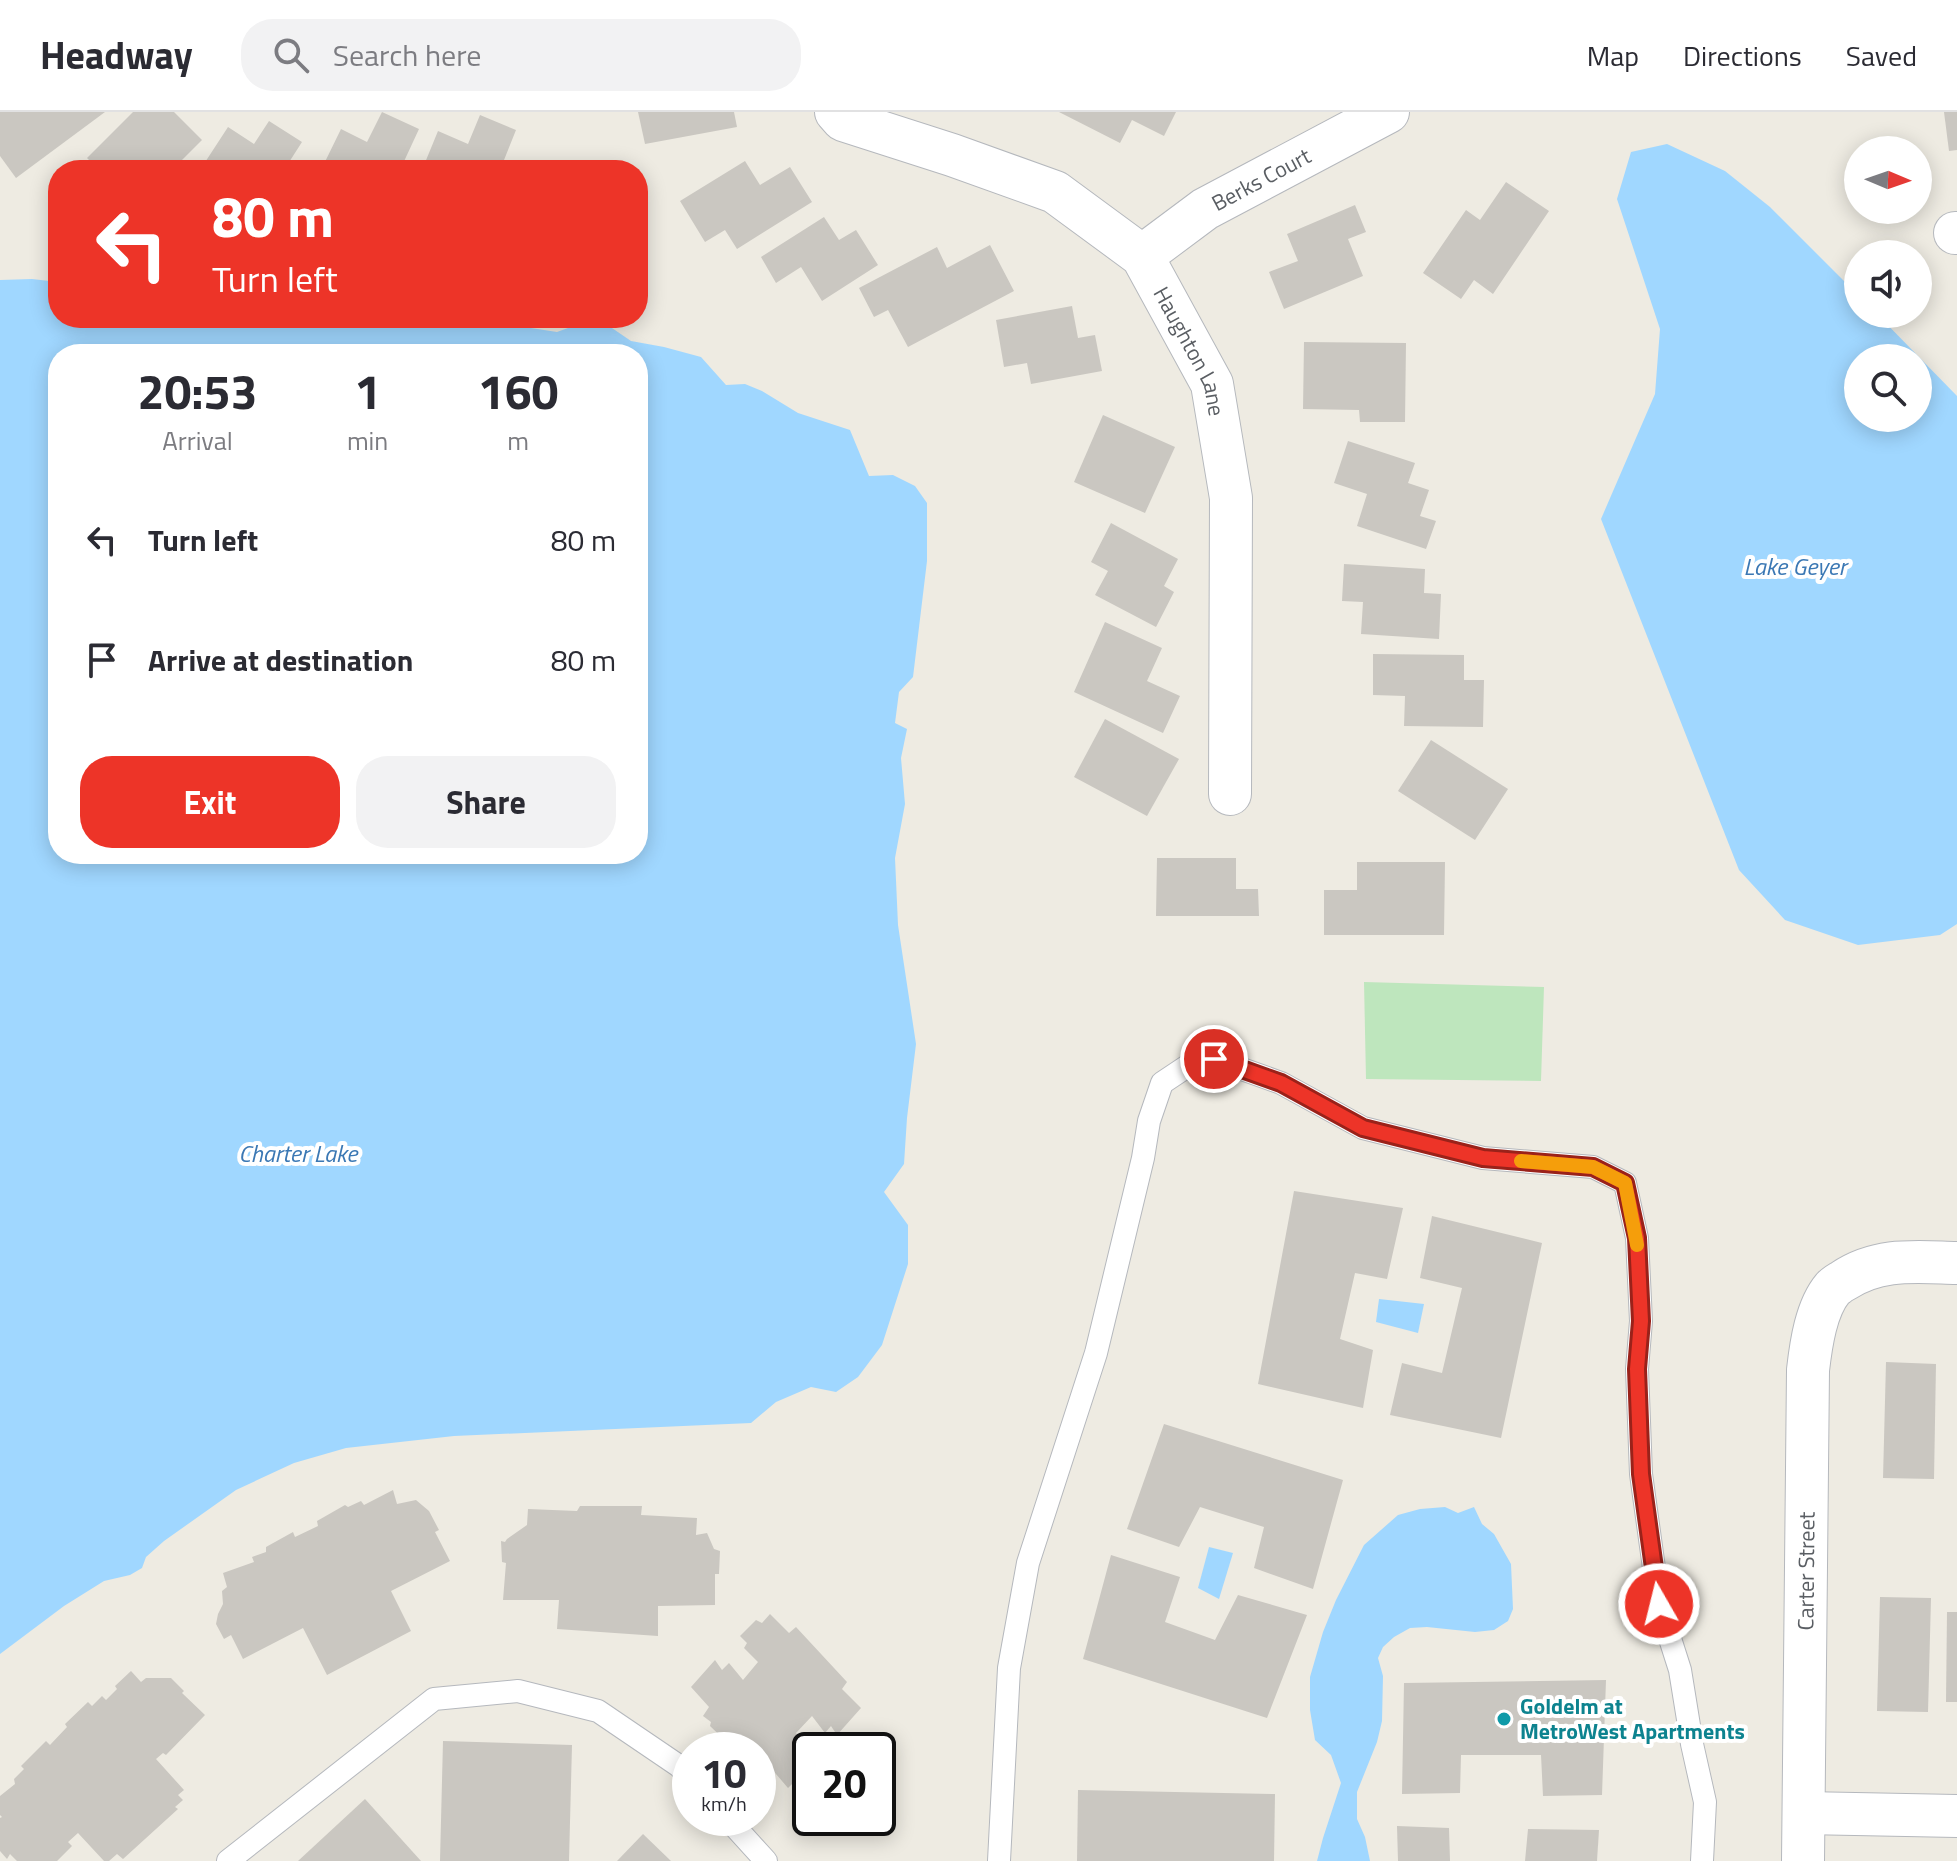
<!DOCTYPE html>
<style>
body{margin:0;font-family:"Titillium Web",sans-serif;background:#f2f2f3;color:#2b2b33;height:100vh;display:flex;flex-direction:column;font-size:30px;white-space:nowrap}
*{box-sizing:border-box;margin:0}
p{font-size:26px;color:#7c7c81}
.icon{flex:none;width:44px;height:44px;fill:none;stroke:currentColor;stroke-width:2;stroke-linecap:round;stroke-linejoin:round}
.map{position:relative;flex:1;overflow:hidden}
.details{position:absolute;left:48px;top:232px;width:600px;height:520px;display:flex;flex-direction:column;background:#fff;border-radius:32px;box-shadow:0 4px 20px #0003}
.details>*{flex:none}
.banner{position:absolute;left:48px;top:48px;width:600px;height:168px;border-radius:32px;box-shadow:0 4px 20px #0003;background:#ed3428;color:#fff;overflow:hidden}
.needle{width:52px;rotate:92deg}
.controls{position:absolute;left:1844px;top:24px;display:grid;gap:16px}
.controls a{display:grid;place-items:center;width:88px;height:88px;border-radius:50%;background:#fff;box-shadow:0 4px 20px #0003;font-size:40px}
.speed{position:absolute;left:672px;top:1620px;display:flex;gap:16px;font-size:40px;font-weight:700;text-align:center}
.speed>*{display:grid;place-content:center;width:104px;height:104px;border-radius:50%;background:#fff;box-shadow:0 4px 20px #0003;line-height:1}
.speed small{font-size:20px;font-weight:400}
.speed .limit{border:4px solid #111;border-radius:12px;background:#fff;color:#111}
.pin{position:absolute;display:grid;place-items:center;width:68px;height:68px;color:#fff;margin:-34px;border:4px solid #fff;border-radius:50%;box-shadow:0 2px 8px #0007}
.me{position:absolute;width:88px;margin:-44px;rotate:352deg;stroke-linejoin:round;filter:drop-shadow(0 0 6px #0008)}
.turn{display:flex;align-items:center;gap:28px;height:168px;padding:0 32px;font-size:36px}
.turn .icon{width:104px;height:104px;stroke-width:2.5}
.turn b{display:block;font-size:56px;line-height:68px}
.eta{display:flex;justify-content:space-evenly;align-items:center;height:136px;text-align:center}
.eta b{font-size:48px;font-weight:700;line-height:56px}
.button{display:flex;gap:16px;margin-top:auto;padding:16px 32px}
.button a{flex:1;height:92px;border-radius:32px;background:#ed3428;color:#fff;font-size:32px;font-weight:700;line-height:92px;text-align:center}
.button a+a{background:#f2f2f3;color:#2b2b33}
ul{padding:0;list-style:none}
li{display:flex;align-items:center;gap:24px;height:120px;padding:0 32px}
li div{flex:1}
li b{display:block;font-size:30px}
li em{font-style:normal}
header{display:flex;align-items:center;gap:48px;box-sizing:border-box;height:112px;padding:0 40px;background:#fff;border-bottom:2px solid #e1e1e2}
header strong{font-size:38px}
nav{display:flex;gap:44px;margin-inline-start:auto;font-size:28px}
.search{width:560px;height:72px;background:#f2f2f3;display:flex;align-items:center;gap:20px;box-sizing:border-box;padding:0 28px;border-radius:32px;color:#7c7c81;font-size:30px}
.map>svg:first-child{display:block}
.green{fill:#bee6bd}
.water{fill:#a0d7ff;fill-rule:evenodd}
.building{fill:#cac7c1}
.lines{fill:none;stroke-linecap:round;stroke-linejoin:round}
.lane-casing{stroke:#b5b8bd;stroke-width:24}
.street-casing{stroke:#b5b8bd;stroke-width:44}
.lane{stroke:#fff;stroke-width:22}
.street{stroke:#fff;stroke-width:42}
.route-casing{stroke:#9a221a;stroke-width:20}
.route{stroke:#ed3428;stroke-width:14}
.slow{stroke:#f59e0b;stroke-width:14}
.culture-dot{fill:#0f9aa8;stroke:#fff;stroke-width:3}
.labels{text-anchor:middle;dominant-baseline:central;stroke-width:8;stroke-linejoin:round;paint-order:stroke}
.street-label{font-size:22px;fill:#5a5e63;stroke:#fff}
.culture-label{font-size:22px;font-weight:bold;fill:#0d838f;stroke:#fff;text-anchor:start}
.water-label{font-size:24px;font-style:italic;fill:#3b78b4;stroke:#fff}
</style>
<header>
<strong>Headway</strong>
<div class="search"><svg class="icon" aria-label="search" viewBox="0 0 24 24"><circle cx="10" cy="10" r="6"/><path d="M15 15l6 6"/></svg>Search here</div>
<nav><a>Map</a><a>Directions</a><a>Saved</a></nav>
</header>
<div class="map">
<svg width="1957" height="1749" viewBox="0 0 1957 1749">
<rect width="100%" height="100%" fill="#eeebe2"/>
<!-- green -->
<path class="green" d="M1364 870 1544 875 1541 969 1366 967Z"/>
<!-- water -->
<g class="water">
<path d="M1667 32 1725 59 1770 95 1858 183V202H1877L1957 284V812L1940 823 1858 833 1785 808 1739 758 1601 407 1655 282 1660 217 1617 87 1631 40ZM1858 246H1918V306H1858Z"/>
<path d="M32 167 58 170V206H415L432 211 491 210 557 220 579 212 609 214 631 229 664 235 701 245 726 273 745 272 762 279 798 301 850 318 869 364 893 363 915 374 927 391V449L913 565 899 580 895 611 907 617 901 646 905 692 895 746 898 813 916 932 907 1006 904 1052 884 1080 908 1113V1152L882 1233 858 1265 836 1280 811 1275 776 1290 751 1311 454 1324 346 1336 294 1351 236 1378 164 1429 146 1445 142 1456 130 1463 104 1469 64 1494 0 1542V168ZM58 242H638V742H58Z"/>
<path d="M1379 1187 1424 1192 1418 1221 1376 1210Z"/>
<path d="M1445 1395 1458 1401 1474 1395 1482 1412 1494 1422 1511 1452 1513 1497 1508 1509 1494 1518 1475 1520 1427 1515 1410 1516 1394 1525 1383 1535 1378 1546 1383 1564 1382 1609 1377 1630 1357 1680V1707L1365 1725 1370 1749H1317L1323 1726 1341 1671 1331 1643 1315 1628 1310 1598V1565L1323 1520 1336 1488 1364 1433 1398 1403 1420 1397Z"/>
<path d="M1209 1435 1233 1441 1219 1487 1198 1476Z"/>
</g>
<!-- building -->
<g class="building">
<path d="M0 0H105L16 66 0 44Z"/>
<path d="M133 0H174L202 28 172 58H99L87 46Z"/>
<path d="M382 0 419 17 400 58H321L341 17 367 30Z"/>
<path d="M638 0H734L737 15 645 32Z"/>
<path d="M1059 0H1176L1164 24 1132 8 1120 31Z"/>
<path d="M1944 0H1957V38L1949 39Z"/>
<path d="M480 3 516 18 500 58H422L438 19 468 32Z"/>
<path d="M269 9 302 30 284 58H200L228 15 254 32Z"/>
<path d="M745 49 760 73 790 55 812 90 737 137 725 118 705 130 680 89Z"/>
<path d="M1506 70 1549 99 1493 182 1474 168 1461 187 1423 161 1466 98 1480 108Z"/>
<path d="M1355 93 1366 120 1348 127 1363 164 1284 197 1269 160 1298 149 1287 122Z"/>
<path d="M824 105 839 128 856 118 878 153 822 189 801 155 776 171 761 145Z"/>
<path d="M990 133 1014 179 908 235 888 198 874 205 859 176 937 135 947 156Z"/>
<path d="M1072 194 1078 226 1095 223 1102 259 1031 272 1027 251 1004 255 996 208Z"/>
<path d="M1304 230 1406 231 1405 310H1360L1359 298 1303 297Z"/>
<path d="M1103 303 1175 335 1145 401 1074 370Z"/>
<path d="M1348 329 1415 351 1408 371 1429 378 1420 404 1436 409 1426 437 1357 414 1367 382 1334 371Z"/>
<path d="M1111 411 1178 447 1164 474 1174 480 1156 515 1095 483 1108 459 1091 450Z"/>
<path d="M1344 452 1425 457 1424 481 1441 482 1439 527 1361 522 1363 490 1342 489Z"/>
<path d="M1105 510 1162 536 1147 569 1180 584 1163 621 1074 580Z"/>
<path d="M1373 542 1464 543V568H1484L1483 615 1404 614 1405 584 1373 583Z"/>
<path d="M1105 607 1179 647 1147 704 1074 665Z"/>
<path d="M1431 628 1508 677 1475 728 1398 679Z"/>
<path d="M1157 746H1236V777H1258L1259 804H1156Z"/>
<path d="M1357 750H1445L1444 823H1324V778H1357Z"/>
<path d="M1294 1079 1403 1096 1387 1167 1355 1161 1340 1227 1373 1238 1363 1296 1258 1272Z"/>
<path d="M1432 1104 1542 1131 1501 1326 1390 1303 1402 1251 1442 1261 1462 1176 1420 1166Z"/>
<path d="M1886 1250 1936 1252 1934 1367 1883 1366Z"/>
<path d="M1164 1312 1343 1368 1313 1477 1254 1456 1264 1415 1200 1395 1179 1435 1127 1417Z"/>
<path d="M393 1378 397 1392 416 1388 429 1399 439 1418 435 1420 450 1449 391 1479 411 1519 327 1563 303 1516 243 1547 231 1523 224 1527 216 1512 218 1502 223 1492 222 1479 227 1475 223 1461 254 1450 252 1445 266 1440V1435L293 1420 295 1425 318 1414 317 1409 345 1393 348 1395 361 1389 364 1393Z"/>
<path d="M580 1394H642L641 1403 697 1406 696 1423 707 1421 714 1437 720 1439 719 1462H715V1493L658 1494V1524L557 1517 559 1488H503L506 1451 502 1450 501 1429 505 1430 507 1427 527 1413 528 1397 577 1399Z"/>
<path d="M1111 1443 1180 1465 1165 1510 1215 1528 1238 1483 1307 1503 1267 1606 1083 1547Z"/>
<path d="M1880 1485 1931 1486 1928 1600 1877 1599Z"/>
<path d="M1947 1500H1957V1590H1946Z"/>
<path d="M770 1502 789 1521 796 1515 847 1570 842 1577 861 1596 837 1623 831 1614 825 1621 812 1604 796 1621 810 1640V1654L788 1676 764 1648 758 1654V1638H735L710 1614 711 1610 703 1604 709 1595 691 1575 715 1548 722 1558 729 1551 743 1568 758 1550 744 1536 747 1531 740 1524 756 1508 762 1511Z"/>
<path d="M131 1559 141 1570 146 1566H171L184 1579 182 1581 205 1603 166 1643 163 1641 156 1647 184 1678 178 1683 183 1688 175 1695 178 1697 123 1747 117 1742 109 1749H104L78 1721 68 1730 72 1734 57 1749H17L10 1742 7 1747 0 1739V1706L2 1705 0 1703V1684L15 1672 14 1667 24 1657 21 1654 46 1629 50 1633 67 1615 65 1612 88 1590 92 1594 102 1584 106 1588 117 1577 115 1574Z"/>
<path d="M1606 1568 1602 1683 1543 1684 1541 1643H1461L1460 1681 1402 1682 1404 1571Z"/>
<path d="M443 1629 572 1633 569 1749H440Z"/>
<path d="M1078 1678 1275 1682 1274 1749H1077Z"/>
<path d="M365 1687 421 1749H298Z"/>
<path d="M1397 1714 1449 1716 1450 1749H1398Z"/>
<path d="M1528 1717 1599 1718 1597 1749H1525Z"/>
<path d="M643 1722 671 1749H617Z"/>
</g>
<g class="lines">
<defs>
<g id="lane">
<path d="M727 1706 766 1749"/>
<path d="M228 1749 434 1587 518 1579 598 1599 679 1654 690 1666"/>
<path d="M999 1749 1009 1556 1028 1451 1096 1241 1143 1046 1149 1009 1162 971 1195 949 1214 947 1281 971 1363 1016 1483 1046 1593 1055 1625 1071 1637 1126 1641 1209 1637 1257 1641 1362 1659 1492 1680 1558 1692 1632 1705 1690 1702 1749"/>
</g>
<g id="street">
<path id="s1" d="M836 0 843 8 952 43 1055 80 1142 144 1212 272 1231 386 1230 682"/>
<path d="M1955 121H1957"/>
<path id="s2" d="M1142 144 1205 97 1388 0"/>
<path d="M1804 1701 1957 1704"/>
<path id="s3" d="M1803 1749 1808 1258C1811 1232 1816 1196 1833 1176 1834 1175 1842 1169 1843 1169 1879 1145 1916 1150 1957 1151"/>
</g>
</defs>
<!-- lane casing -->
<use href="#lane" class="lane-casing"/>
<!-- street casing -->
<use href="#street" class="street-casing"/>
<!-- lane -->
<use href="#lane" class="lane"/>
<!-- street -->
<use href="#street" class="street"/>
</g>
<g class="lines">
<defs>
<path id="route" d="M1214 947 1281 971 1363 1016 1483 1046 1593 1055 1625 1071 1637 1126 1641 1209 1637 1257 1641 1362 1659 1492"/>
</defs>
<!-- route casing -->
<use href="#route" class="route-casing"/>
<!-- route -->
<use href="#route" class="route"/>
<!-- slow -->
<path class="slow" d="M1521 1049 1593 1055 1625 1071 1637 1133"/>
</g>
<!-- markers -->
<circle class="culture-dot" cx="1504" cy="1607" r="8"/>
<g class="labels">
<!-- street labels -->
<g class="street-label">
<text stroke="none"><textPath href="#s2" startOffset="142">Berks Court</textPath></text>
<text stroke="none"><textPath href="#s1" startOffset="450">Haughton Lane</textPath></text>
<text stroke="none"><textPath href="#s3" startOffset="290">Carter Street</textPath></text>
</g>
<!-- culture labels -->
<g class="culture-label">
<text x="1520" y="1594">Goldelm at<tspan x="1520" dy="25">MetroWest Apartments</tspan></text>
</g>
<!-- water labels -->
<g class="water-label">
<text x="1795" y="454">Lake Geyer</text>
<text x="298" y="1041">Charter Lake</text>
</g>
</g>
</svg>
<div class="controls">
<a><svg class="needle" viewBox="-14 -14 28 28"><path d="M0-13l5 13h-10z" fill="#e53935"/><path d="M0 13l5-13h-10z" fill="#7c7c81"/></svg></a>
<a><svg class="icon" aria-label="sound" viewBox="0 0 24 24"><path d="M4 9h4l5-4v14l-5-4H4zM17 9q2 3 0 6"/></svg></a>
<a><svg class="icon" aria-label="search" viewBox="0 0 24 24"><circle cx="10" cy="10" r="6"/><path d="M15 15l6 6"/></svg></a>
</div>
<div class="speed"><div>10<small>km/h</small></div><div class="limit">20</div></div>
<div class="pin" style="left:1214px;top:947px;background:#d93025"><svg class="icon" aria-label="arrive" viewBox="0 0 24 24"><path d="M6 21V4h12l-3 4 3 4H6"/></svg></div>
<svg class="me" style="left:1659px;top:1492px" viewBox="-20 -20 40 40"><circle r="17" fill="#ed3428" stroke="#fff" stroke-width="3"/><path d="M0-11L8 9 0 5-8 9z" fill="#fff"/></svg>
<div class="banner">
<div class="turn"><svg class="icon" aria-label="left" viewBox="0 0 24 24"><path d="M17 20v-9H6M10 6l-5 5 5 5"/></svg><div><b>80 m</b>Turn left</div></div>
</div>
<section class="details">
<div class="eta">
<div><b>20:53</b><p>Arrival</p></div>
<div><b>1</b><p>min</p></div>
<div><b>160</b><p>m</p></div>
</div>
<ul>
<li><svg class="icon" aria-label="left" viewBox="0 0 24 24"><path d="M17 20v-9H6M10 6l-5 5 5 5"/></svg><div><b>Turn left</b></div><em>80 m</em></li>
<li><svg class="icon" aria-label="arrive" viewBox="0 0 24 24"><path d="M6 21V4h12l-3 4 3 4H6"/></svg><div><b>Arrive at destination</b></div><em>80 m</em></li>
</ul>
<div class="button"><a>Exit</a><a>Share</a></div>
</section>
</div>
